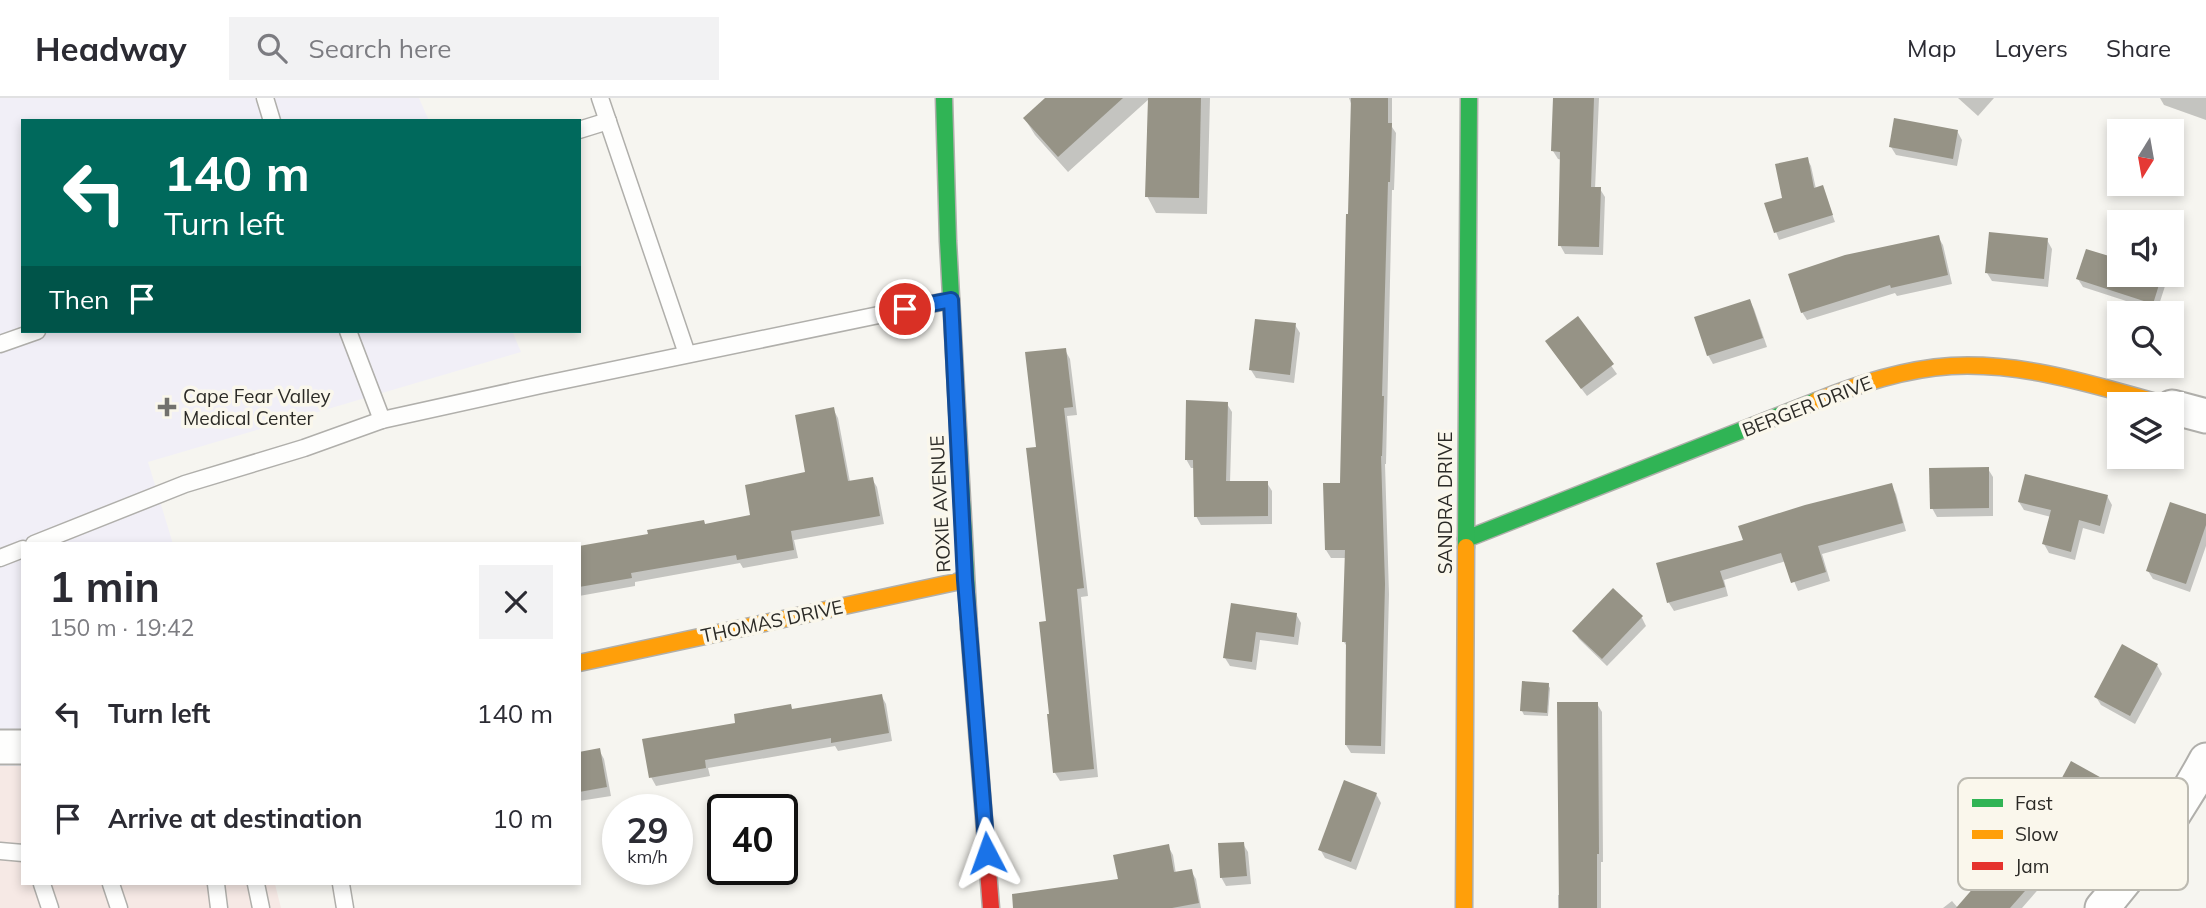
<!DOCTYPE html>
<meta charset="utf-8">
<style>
body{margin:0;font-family:Mulish,sans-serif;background:#f2f2f3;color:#2b2b33;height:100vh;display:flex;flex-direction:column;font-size:26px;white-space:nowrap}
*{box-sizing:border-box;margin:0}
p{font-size:23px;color:#7c7c81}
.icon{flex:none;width:38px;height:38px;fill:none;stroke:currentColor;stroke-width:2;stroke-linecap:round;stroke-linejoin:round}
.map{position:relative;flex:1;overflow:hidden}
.sheet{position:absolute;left:21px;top:444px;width:560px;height:343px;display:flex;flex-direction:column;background:#fff;border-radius:0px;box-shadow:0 4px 10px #0003}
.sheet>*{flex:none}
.hud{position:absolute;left:21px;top:21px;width:560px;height:214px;border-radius:0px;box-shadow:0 4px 10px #0003;background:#00695c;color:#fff;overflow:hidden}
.needle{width:46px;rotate:191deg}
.fabs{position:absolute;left:2107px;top:21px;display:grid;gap:14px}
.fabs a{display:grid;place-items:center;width:77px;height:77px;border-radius:0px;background:#fff;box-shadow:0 4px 10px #0003;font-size:35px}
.speed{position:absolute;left:602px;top:696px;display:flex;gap:14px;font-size:35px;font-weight:700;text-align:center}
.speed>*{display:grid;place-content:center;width:91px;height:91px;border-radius:50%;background:#fff;box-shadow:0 4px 10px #0003;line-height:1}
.speed small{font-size:18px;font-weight:400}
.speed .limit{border:4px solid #111;border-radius:10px;background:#fff;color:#111}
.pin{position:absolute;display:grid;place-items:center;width:60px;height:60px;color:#fff;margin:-30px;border:4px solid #fff;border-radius:50%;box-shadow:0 2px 7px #0007}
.me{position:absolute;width:77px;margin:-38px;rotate:356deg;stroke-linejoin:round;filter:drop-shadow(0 0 5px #0008)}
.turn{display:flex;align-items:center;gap:24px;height:147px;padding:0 28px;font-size:32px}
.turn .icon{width:91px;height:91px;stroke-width:2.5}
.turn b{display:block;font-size:49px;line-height:60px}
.then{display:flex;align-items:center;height:66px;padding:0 28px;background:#0003;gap:14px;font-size:26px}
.round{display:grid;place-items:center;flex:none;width:74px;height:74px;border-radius:0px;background:#f2f2f3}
.overview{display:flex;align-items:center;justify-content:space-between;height:119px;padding:0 28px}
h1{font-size:42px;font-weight:700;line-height:52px}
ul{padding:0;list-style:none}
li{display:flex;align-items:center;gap:21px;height:105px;padding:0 28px}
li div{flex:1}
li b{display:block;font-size:26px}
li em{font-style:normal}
header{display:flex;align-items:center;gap:42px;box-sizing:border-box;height:98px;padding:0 35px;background:#fff;border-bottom:2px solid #e1e1e2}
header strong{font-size:33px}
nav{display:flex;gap:38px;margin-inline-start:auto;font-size:24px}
.search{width:490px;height:63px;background:#f2f2f3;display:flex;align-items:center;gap:18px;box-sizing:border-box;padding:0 24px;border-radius:0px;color:#7c7c81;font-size:26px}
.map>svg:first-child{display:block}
.commercial{fill:#f6e9e5}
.medical{fill:#f1eff7}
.shadow{fill:#0003}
.building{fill:#969386}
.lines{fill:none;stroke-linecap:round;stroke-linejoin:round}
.lane-casing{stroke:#b0afab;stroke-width:19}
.street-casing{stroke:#b0afab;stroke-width:37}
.fast-casing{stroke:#b0afab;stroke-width:19}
.slow-casing{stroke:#b0afab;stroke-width:19}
.jam-casing{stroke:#b0afab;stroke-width:19}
.lane{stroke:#fefefd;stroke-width:16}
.street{stroke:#fefefd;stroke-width:33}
.fast{stroke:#30b455;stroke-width:16}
.slow{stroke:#ff9f0a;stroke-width:16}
.jam{stroke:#e5322d;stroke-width:16}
.route-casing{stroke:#114b97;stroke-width:18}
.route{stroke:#1a73e8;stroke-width:12}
.poi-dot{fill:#72716d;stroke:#faf7ec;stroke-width:2.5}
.labels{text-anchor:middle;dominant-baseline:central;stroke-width:7;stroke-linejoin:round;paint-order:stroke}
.poi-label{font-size:19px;fill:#2b2a26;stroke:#faf7ec;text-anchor:start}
.street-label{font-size:19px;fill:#2b2a26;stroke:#faf7ec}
.key{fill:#faf7ec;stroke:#bcbab1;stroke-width:2}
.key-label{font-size:19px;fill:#2b2a26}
</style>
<header>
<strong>Headway</strong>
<div class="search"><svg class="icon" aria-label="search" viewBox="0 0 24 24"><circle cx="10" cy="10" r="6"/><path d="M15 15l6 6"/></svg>Search here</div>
<nav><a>Map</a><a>Layers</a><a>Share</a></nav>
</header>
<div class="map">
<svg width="2206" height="810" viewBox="0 0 2206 810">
<rect width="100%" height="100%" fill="#f6f5f0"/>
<!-- commercial -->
<path class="commercial" d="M0 668H23V786H275L281 810H0Z"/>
<!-- medical -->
<path class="medical" d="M0 0H419L429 23H23V233H512L521 254 148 364 173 446H23V668H0Z"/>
<!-- shadow -->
<g class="shadow">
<path d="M1048 0H1210L1207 116 1156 115 1147 98 1149 1 1068 74 1035 37 1025 21Z"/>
<path d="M1349 0H1392V29L1396 35 1394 92H1392L1386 366H1385L1389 496 1385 656 1351 655 1346 647 1348 550 1344 544 1346 460H1331L1326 452 1342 386 1353 11Z"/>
<path d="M1555 0H1599L1595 91H1600L1605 99 1603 157 1565 156 1560 147 1562 62 1558 61 1553 53Z"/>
<path d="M1958 0H1994L1978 18Z"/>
<path d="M2160 0H2206V22L2164 7Z"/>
<path d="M1957 33 1962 42 1957 68 1896 57 1891 49Z"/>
<path d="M1807 61 1811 68 1816 91 1822 89 1835 124 1779 142 1766 107 1784 101Z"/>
<path d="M2117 137 2119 138V177H2161L2166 185 2157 213 2083 189 2078 181 2110 160Z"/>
<path d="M1938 139 1943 147 1952 186 1897 198 1895 195 1807 222 1802 214Z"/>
<path d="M2047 142 2052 151 2048 189 1992 183 1987 175Z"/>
<path d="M1750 203 1754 211 1767 249 1713 266 1708 257Z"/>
<path d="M1578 221 1617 276 1587 298 1552 252Z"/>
<path d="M1295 227 1300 235 1294 285 1256 280 1251 272Z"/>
<path d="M1065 252 1070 261 1077 317 1067 318 1088 498 1081 499 1098 679 1060 683 1055 675 1038 351Z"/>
<path d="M1227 306 1232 314 1230 385H1267L1272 393V426L1201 427 1196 418 1195 370H1191L1186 361Z"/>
<path d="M833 311 838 320 850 384 872 381 877 389 884 426 794 442 798 460 743 470 740 465 635 484V488L579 498V450L753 418 807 376Z"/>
<path d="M1988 371 1993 379V418L1937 419 1932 410Z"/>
<path d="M1891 387 1896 396 1906 433 1822 456 1830 483 1798 493 1786 463 1724 482 1728 498 1674 513 1669 505 1658 467 1745 443Z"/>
<path d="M2107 398 2112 407 2104 436 2083 430 2075 462 2049 455 2044 446 2051 419 2024 412 2019 404Z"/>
<path d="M2206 418V448L2190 494 2153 481 2148 473Z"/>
<path d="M1613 492 1642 520 1646 528 1607 568 1579 541 1574 533Z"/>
<path d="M1233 507 1296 516 1301 525 1298 547 1260 542 1256 572 1230 568 1225 560Z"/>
<path d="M2157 567 2162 576 2135 626 2101 607 2096 599Z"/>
<path d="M1548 587 1550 590 1548 618 1524 617 1522 613Z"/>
<path d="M881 597 886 606 892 643 838 653 835 648 708 670 710 678 656 688 651 679 793 613Z"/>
<path d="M1597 606 1602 614 1603 764H1601V810H1558V797H1560Z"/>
<path d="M599 652 604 661 611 698 579 703V656Z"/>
<path d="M1376 696 1381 705 1356 772 1325 760 1320 751Z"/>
<path d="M2014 745 2044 770 2049 779 2022 810H1958Z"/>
<path d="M1243 746 1248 754 1251 786 1226 788 1221 779Z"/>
<path d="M1168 748 1173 757 1176 776 1191 773 1196 781 1201 810H1041L1039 794 1120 782Z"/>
<path d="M1952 803 1958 810H1943Z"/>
</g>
<!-- building -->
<g class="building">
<path d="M1045 0H1123L1058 59 1023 20Z"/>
<path d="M1148 0H1201L1199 100 1145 99Z"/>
<path d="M1351 0H1388V25H1392L1390 84H1388L1382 298H1384L1382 358H1381L1385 486 1381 648 1345 647 1346 544H1342L1345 452H1325L1323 385H1340L1346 116H1348Z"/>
<path d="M1553 0H1594L1591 89H1601L1599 149 1558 148 1560 54 1551 53Z"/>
<path d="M1894 20 1958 32 1953 61 1889 49Z"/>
<path d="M1808 59 1814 90 1823 87 1833 117 1774 135 1764 105 1782 100 1775 66Z"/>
<path d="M1989 134 2048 140 2044 181 1985 175Z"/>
<path d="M1939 137 1948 177 1891 190 1890 187 1801 215 1788 176 1845 157Z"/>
<path d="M2086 151 2119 161V177H2162L2153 206 2076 181Z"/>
<path d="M1750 201 1763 240 1707 258 1694 219Z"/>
<path d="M1578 218 1614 266 1581 291 1545 243Z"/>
<path d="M1255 221 1296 225 1290 277 1249 272Z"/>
<path d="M1066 250 1073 309 1064 310 1084 490 1077 491 1094 671 1053 675 1047 616H1049L1039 524 1046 523 1026 350 1036 349 1025 254Z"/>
<path d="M1186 302 1228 304 1226 383H1268V418L1194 419 1193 362H1185Z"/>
<path d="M834 309 848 383 873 379 880 418 791 433 794 452 737 462 736 457 631 475 632 480 579 489V448L648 436 647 432 704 422 705 426 750 417 745 387 805 374 795 317Z"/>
<path d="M1989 369V410L1930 411 1929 370Z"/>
<path d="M2025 376 2108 397 2100 428 2079 422 2071 454 2042 446 2051 412 2018 404Z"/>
<path d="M1892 385 1903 425 1818 448 1826 474 1791 485 1781 455 1720 473 1725 489 1667 505 1656 465 1743 442 1738 428 1805 407Z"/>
<path d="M2170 404 2206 416V427L2186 486 2146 473Z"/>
<path d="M1613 490 1643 518 1602 561 1572 533Z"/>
<path d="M1231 505 1297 515 1294 539 1256 534 1252 564 1223 560Z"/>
<path d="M2122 546 2158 566 2130 618 2094 599Z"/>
<path d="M1522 583 1549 585 1547 615 1520 613Z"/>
<path d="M882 596 889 635 831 645V640L705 662 706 670 649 680 642 641 735 625 734 616 791 606 792 611Z"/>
<path d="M1557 604H1598L1599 756H1597V810H1559Z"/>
<path d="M600 650 607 689 579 694V654Z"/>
<path d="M2071 663 2107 683 2079 735 2043 715Z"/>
<path d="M1344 682 1377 695 1351 764 1318 752Z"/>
<path d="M2014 743 2046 769 2010 810H1956Z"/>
<path d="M1244 744 1247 778 1220 780 1218 745Z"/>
<path d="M1169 746 1174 774 1192 771 1199 805 1172 810H1013L1012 796 1118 781 1113 757Z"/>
</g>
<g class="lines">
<defs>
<g id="lane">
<path d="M265 0 272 23"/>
<path d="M600 0 687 256"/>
<path d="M579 32 608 23"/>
<path d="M348 233 382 322"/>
<path d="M0 246 37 233"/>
<path d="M34 446 185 386 304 350 382 322 541 287 951 202"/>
<path d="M0 460 23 451"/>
<path d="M0 753 23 755"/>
<path d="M42 786 50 810"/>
<path d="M111 786 119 810"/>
<path d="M216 786 219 810"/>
<path d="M256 786 261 810"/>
<path d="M341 786 345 810"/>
</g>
<g id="street">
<path d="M2172 309 2206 318"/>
<path d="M0 649H23"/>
<path d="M2102 810C2142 764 2177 716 2206 662"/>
</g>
<g id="fast">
<path d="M944 0 948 143 969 531"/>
<path d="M1466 441 1816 303"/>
<path d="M1466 449 1469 0"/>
</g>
<g id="slow">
<path d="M1816 303C1859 286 1904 271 1951 268 2024 264 2094 287 2163 306"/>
<path d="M579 565 965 482"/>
<path d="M1464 810 1466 449"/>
</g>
<path id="jam" d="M969 531 991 810"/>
</defs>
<!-- lane casing -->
<use href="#lane" class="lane-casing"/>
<!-- street casing -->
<use href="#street" class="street-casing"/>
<!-- fast casing -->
<use href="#fast" class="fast-casing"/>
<!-- slow casing -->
<use href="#slow" class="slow-casing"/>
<!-- jam casing -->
<use href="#jam" class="jam-casing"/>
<!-- lane -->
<use href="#lane" class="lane"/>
<!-- street -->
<use href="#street" class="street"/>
<!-- fast -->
<use href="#fast" class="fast"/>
<!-- slow -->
<use href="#slow" class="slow"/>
<!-- jam -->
<use href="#jam" class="jam"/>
</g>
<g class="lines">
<defs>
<path id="route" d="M905 211 951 202 965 482 987 755"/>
</defs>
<!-- route casing -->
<use href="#route" class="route-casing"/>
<!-- route -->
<use href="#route" class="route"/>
</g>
<!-- markers -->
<path class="poi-dot" d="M163.5 298.5h7v7h7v7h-7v7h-7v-7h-7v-7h7z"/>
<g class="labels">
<!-- poi labels -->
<g class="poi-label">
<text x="183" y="298">Cape Fear Valley<tspan x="183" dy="22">Medical Center</tspan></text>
</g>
<!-- street labels -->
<g class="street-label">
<text transform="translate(1807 308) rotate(-21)">BERGER DRIVE</text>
<text transform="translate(1445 405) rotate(-90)">SANDRA DRIVE</text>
<text transform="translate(940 406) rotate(-93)">ROXIE AVENUE</text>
<text transform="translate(772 523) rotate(-12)">THOMAS DRIVE</text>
</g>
</g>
<!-- legend -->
<rect x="1958" y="680" width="230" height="112" rx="10" class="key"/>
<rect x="1972" y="701" width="31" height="8" fill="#30b455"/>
<rect x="1972" y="732" width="31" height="9" fill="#ff9f0a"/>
<rect x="1972" y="764" width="31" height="8" fill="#e5322d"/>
<g class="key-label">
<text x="2015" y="712">Fast</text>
<text x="2015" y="743">Slow</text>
<text x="2015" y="775">Jam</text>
</g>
</svg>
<div class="fabs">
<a><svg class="needle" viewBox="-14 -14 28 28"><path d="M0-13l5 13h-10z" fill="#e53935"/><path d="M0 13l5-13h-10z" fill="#7c7c81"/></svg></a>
<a><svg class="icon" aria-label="sound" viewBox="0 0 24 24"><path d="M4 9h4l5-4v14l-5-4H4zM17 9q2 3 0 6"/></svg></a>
<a><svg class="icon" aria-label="search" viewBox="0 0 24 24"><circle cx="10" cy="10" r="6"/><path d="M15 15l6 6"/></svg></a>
<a><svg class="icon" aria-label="layers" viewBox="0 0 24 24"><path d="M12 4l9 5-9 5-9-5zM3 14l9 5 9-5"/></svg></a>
</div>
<div class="speed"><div>29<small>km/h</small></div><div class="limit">40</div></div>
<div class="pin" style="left:905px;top:211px;background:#d93025"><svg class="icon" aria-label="arrive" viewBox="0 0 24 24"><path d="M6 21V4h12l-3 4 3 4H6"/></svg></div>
<svg class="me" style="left:987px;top:755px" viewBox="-20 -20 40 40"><path d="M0-17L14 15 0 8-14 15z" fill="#1a73e8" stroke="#fff" stroke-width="4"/></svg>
<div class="hud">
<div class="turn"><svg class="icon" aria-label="left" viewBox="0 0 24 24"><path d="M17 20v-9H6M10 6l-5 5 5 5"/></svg><div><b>140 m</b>Turn left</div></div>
<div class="then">Then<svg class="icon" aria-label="arrive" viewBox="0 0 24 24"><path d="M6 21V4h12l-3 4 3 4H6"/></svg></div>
</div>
<section class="sheet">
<div class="overview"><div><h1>1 min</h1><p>150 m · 19:42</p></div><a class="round"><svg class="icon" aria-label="close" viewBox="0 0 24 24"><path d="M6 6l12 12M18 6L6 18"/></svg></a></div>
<ul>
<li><svg class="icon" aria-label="left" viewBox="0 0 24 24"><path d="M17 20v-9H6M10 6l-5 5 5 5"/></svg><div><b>Turn left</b></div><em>140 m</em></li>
<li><svg class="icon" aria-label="arrive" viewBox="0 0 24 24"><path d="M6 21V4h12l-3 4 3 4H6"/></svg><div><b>Arrive at destination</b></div><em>10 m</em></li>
</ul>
</section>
</div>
